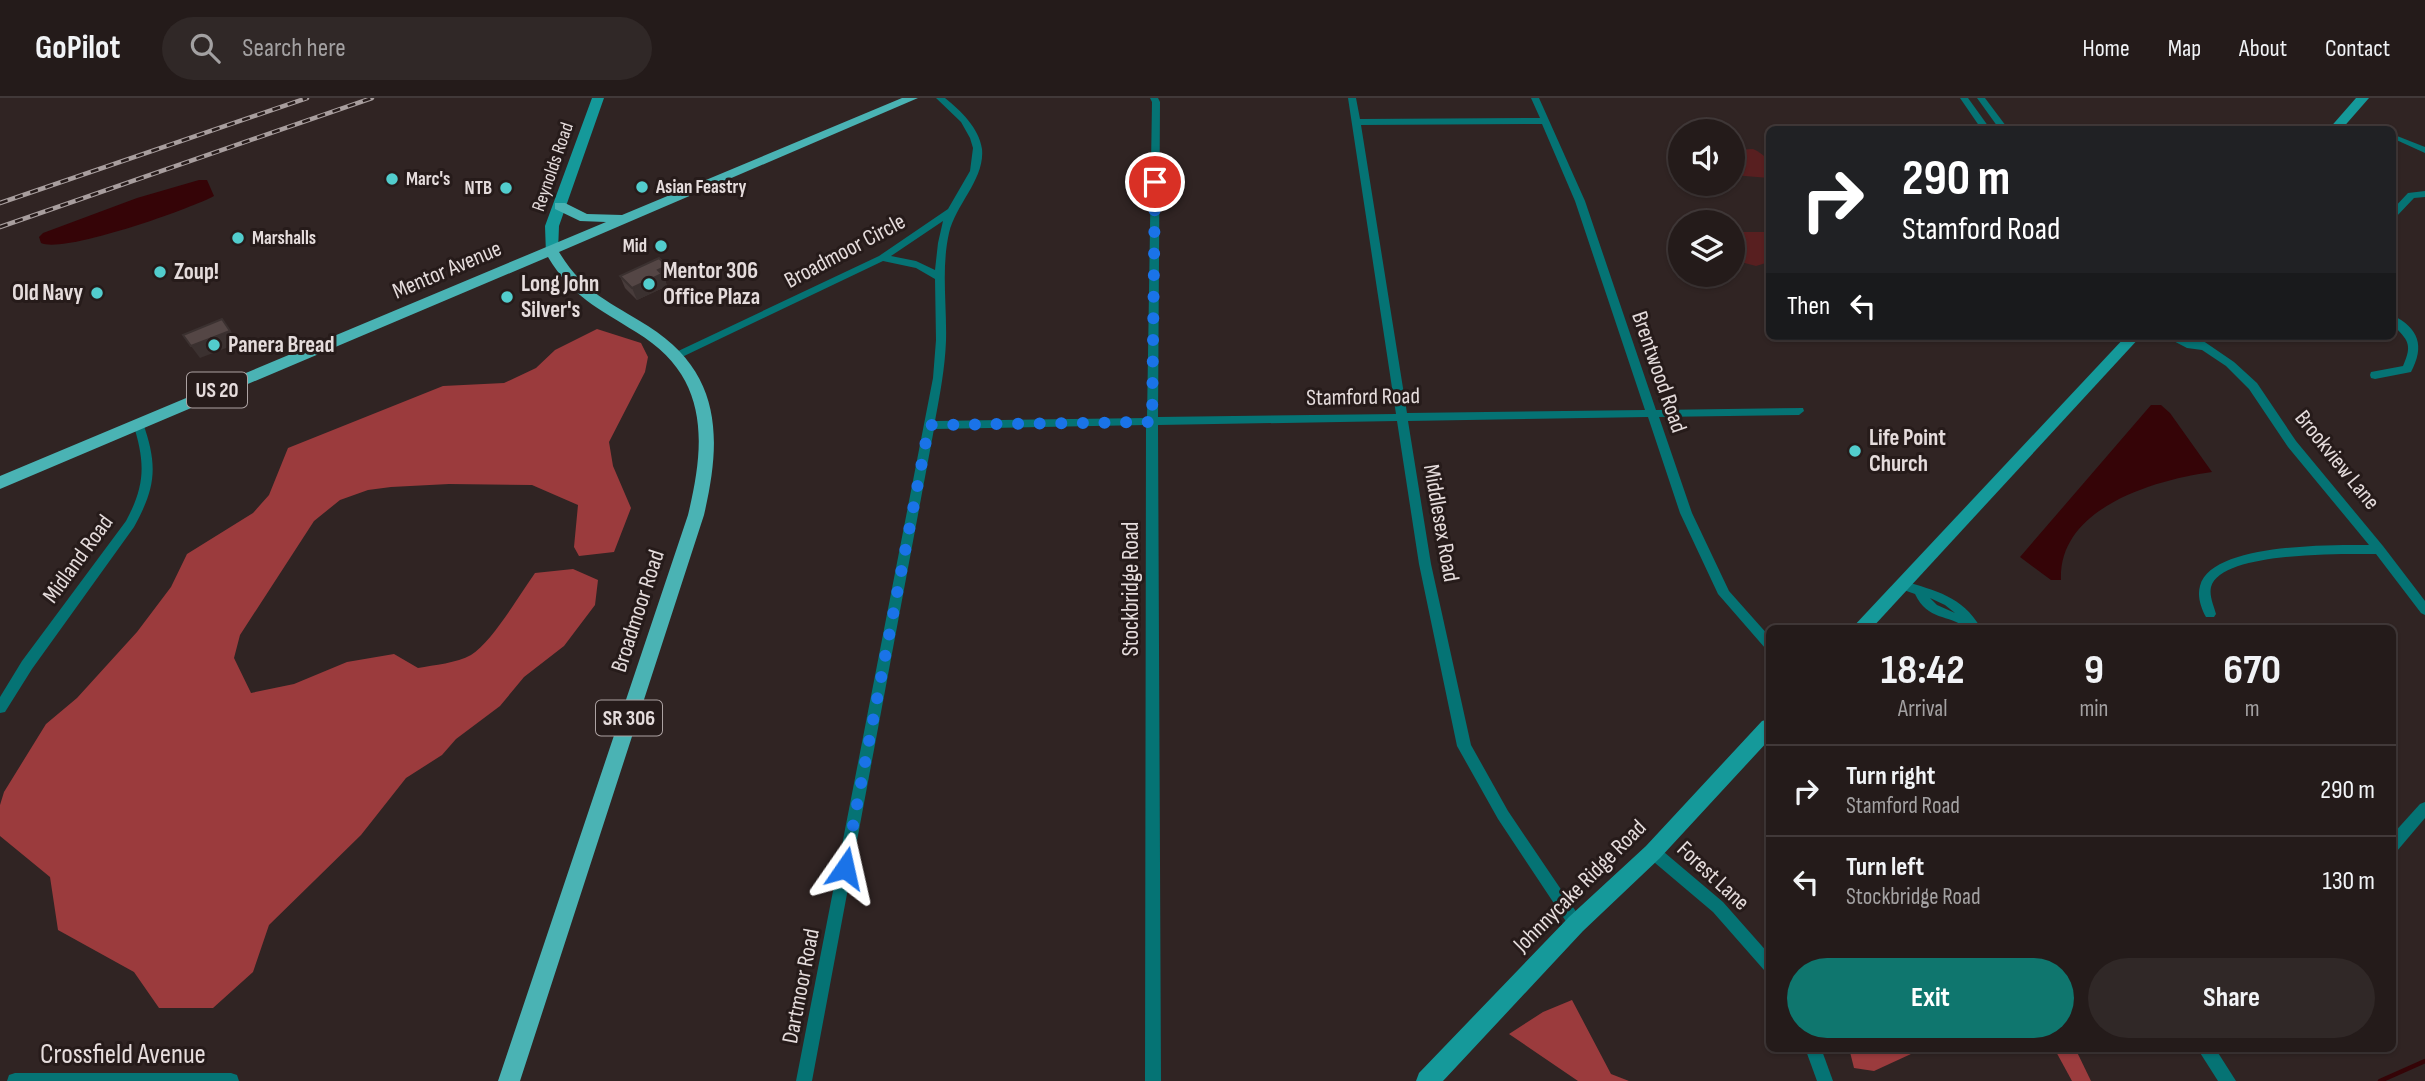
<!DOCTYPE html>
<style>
body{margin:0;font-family:"Sofia Sans Condensed",sans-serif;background:#302827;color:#f1f3f6;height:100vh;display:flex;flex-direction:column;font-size:26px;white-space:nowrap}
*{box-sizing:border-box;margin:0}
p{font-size:23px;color:#a3a1a2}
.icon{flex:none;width:38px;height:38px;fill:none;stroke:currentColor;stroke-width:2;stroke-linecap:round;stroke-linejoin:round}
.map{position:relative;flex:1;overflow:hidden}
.sheet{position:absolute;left:1766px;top:527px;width:630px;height:427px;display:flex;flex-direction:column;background:#241b1a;border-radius:10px;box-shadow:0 2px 5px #0004,0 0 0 2px #413939}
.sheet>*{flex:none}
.banner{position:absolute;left:1766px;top:28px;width:630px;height:214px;border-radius:10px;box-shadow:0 2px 5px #0004,0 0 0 2px #413939;background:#202124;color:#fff;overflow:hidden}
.controls{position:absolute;left:1668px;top:21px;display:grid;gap:14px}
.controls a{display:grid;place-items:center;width:77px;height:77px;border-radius:50%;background:#241b1a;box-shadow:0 2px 5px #0004,0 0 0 2px #413939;font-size:35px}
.pin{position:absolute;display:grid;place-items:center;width:60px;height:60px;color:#fff;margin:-30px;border:4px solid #fff;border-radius:50%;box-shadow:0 2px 7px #0007}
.me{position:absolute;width:77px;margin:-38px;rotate:11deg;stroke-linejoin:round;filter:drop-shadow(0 0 5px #0008)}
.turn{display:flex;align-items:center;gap:24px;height:147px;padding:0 21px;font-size:32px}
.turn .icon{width:91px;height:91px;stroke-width:2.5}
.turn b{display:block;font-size:49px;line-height:60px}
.then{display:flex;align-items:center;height:66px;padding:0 21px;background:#0003;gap:14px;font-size:26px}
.eta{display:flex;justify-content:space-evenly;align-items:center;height:119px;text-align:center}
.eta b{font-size:42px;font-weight:700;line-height:49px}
.primary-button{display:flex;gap:14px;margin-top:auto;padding:14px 21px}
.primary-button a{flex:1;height:80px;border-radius:42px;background:#0f766e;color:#fff;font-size:28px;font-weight:700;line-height:80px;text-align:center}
.primary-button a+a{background:#302827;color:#f1f3f6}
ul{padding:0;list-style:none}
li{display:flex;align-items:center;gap:21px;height:91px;padding:0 21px;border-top:2px solid #413939}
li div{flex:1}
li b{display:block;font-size:26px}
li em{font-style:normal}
header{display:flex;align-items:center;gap:42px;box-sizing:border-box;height:98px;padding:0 35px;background:#241b1a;border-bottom:2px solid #413939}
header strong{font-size:33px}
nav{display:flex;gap:38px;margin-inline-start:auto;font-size:24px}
.search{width:490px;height:63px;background:#302827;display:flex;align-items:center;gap:18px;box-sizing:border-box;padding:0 24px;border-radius:38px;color:#a3a1a2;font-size:26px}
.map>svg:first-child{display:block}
.green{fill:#581f20}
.forest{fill:#9b3b3d}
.water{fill:#350407}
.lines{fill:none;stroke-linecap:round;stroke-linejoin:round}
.stream{stroke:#350407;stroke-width:4.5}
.minor{fill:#057374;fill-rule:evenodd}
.secondary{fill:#15999a;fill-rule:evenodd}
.primary{fill:#4ab3b4;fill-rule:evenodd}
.rail-casing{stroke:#a89e9e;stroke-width:4.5}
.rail{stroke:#261b1a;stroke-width:2.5;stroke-dasharray:8;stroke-linecap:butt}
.wall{fill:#483c3b}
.shaded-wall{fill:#3b3130}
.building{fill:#544645;stroke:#3b3130;stroke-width:2}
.route{stroke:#1a73e8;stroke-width:12;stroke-dasharray:0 21.6}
.poi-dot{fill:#52cdcd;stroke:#261b1a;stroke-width:2.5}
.labels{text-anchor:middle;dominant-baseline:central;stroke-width:6;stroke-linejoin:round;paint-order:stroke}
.far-street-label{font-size:19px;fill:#e5dcdc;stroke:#261b1a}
.far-poi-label{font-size:19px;font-weight:bold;fill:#e5dcdc;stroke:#261b1a;text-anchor:start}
.shield{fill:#261b1a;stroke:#aca2a2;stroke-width:2}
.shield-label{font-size:21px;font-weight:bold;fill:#e5dcdc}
.street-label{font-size:23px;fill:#e5dcdc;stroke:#261b1a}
.poi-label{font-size:23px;font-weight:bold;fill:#e5dcdc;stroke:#261b1a;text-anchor:start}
.near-street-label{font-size:28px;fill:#e5dcdc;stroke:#261b1a}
</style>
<header>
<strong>GoPilot</strong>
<div class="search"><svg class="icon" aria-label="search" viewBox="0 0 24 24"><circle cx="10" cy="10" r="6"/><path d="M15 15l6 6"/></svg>Search here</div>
<nav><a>Home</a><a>Map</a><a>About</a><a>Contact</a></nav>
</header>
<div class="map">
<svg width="2425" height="983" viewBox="0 0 2425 983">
<rect width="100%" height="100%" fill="#302423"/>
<!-- green -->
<g class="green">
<path d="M1753 51C1768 58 1769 64 1769 80L1733 77V52Z"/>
<path d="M1733 134H1769V164L1756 168 1733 162Z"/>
</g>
<!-- forest -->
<g class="forest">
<path d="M597 231 641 245 648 259 645 274 609 344 613 368 631 410 614 454 579 458 574 449 578 407 532 387 449 386 391 389 368 392 340 402 314 423 240 537 234 560 251 595 294 586 347 564 394 556 418 570C434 567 457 565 471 557 492 544 520 496 535 475L573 471 598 482 595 507 564 548 524 579 500 608 456 641 442 657 406 680 361 737 269 827 253 874 213 910H159L134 874 58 832 50 779 0 738V707L4 694 46 626 77 600 137 534 171 489 187 456 253 415 269 397 288 350 443 288 504 285 536 270 555 252Z"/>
<path d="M1572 902 1611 976 1629 983H1578L1509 936 1543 914Z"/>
<path d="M1849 950H1924L1874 973 1854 970Z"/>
<path d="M2054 950H2075L2091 983H2072Z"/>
</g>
<!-- water -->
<g class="water">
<path d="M199 82H207L214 98C190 111 63 156 41 145L39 139 43 135 137 100Z"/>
<path d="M2151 307H2161L2170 315 2212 374C2154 382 2058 410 2061 482H2051L2020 459Z"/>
</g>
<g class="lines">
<!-- stream -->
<path class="stream" d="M2380 983 2425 963"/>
<!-- minor -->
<g class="minor">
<path d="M936 0H945C961 13 979 30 982 51 985 81 956 106 949 135 941 171 947 207 946 243 945 270 940 296 935 323L1147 320 1152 4 1150 0H1158L1160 4 1158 319 1396 316 1348 0H1356L1360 21 1540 20 1531 0H1539L1585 103 1656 312 1803 310 1804 313 1799 317 1659 319 1692 415 1729 493 1769 538V551L1765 550 1718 496 1680 415 1648 319 1408 323 1431 466 1471 647 1508 713 1581 821 1583 826 1581 831 1576 833 1571 831 1498 721 1457 648 1419 466 1397 323 1158 327 1161 983H1145L1146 327 934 331 812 983H796L933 280 936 242 935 181 916 170 883 163 682 259 678 260 673 257 674 255 879 158 948 111 970 73 973 50 970 40 961 24ZM1542 26 1575 103 1645 312 1407 315 1361 27ZM943 123 938 145 935 172 916 163 891 158Z"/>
<path d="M1960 0H1968L1991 32H1982Z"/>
<path d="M1977 0H1985L2009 32H2000Z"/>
<path d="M2392 36 2425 49V55L2392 40Z"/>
<path d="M2425 93V99L2414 100 2395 120 2392 121V112L2408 95Z"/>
<path d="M2392 217C2419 230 2425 248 2411 274L2375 281 2371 280 2370 277 2371 274 2403 268C2413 246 2408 242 2392 226Z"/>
<path d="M2164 238H2178L2189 243 2184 238H2196L2234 264 2257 285 2296 343 2383 448 2425 503V517L2421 515 2376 456C2345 456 2221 453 2211 489 2209 498 2214 508 2216 516L2214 519H2206C2201 510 2197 498 2200 488 2211 445 2333 447 2369 447L2288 349 2249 291 2226 268 2202 252 2187 250Z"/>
<path d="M138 321 143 325C158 368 156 389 134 429L32 571 5 614 0 615V599L22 563 126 423C146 386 145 364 133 325Z"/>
<path d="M1902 482C1937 494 1961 497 1981 530H1967C1948 516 1928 523 1915 496L1898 490 1896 487 1898 484ZM1930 500 1945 507 1955 515 1937 507Z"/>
<path d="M2425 704V720L2397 753 2392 754V737L2420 706Z"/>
<path d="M1653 748 1658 749 1723 804 1769 856V874L1764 872 1713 814 1648 759 1646 754 1648 749Z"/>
<path d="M1805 950H1821L1833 983H1817Z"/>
<path d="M2197 950H2215L2236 983H2218Z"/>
<path d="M15 975H231L237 977 239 983H7L9 977Z"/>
</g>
<!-- secondary -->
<g class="secondary">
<path d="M592 0H604L559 128 558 153 551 157 546 156 545 128Z"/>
<path d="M2356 0H2369L2341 32H2328Z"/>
<path d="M2126 238H2141L1872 530H1852Z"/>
<path d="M1769 621V642L1660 760 1583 833 1443 983H1416L1419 975 1569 819 1646 748 1762 623Z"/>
</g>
<!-- primary -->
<path class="primary" d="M902 0H918L559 154C584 195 610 204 648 228 722 275 722 340 704 417L520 983H498L688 417C706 343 709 278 636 234 598 210 572 199 548 159L0 391V378L606 124 580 123 555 111V105H565L587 116 622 117Z"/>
<defs>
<g id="rail">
<path d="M0 105 307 0"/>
<path d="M0 129 372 0"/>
</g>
</defs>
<!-- rail casing -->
<use href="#rail" class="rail-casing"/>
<!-- rail -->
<use href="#rail" class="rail"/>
</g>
<!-- wall -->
<path class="wall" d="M667 168 672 179 665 182 667 188 637 202 625 190 620 178Z"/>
<!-- shaded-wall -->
<g class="shaded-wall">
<path d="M667 168 672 179 665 182 667 188 637 202 632 190 658 172Z"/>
<path d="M222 221 239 245 200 260 191 248Z"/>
</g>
<!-- building -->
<g class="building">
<path d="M659 160 667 168 658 172 662 176 632 190 620 178Z"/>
<path d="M222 221 230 233 191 248 183 237Z"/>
</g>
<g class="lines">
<!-- route -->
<path class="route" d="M845 770 929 327 1152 324 1155 84"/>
</g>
<!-- markers -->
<g class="poi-dot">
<circle cx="392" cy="81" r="7"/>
<circle cx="642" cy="89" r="7"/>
<circle cx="506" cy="90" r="7"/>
<circle cx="238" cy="140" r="7"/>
<circle cx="661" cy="148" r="7"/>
<circle cx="160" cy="174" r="7"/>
<circle cx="649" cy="186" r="7"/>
<circle cx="97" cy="195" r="7"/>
<circle cx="507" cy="199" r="7"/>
<circle cx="214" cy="247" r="7"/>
<circle cx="1855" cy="353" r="7"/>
</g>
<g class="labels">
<!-- far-street labels -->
<g class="far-street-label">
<text transform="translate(553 69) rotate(-71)">Reynolds Road</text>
</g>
<!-- far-poi labels -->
<g class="far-poi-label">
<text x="406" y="81">Marc's</text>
<text x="656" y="89">Asian Feastry</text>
<text x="492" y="90" text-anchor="end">NTB</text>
<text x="252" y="140">Marshalls</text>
<text x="647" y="148" text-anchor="end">Mid</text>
</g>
<!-- shield labels -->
<g class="shield">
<rect x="187" y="274.5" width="60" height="35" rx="5"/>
<rect x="596" y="602.5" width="66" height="35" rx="5"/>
</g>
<g class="shield-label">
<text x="217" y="292">US 20</text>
<text x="629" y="620">SR 306</text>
</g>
<!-- street labels -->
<g class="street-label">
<text transform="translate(845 153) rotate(-28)">Broadmoor Circle</text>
<text transform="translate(447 172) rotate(-23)">Mentor Avenue</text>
<text transform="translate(1659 274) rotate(71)">Brentwood Road</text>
<text transform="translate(1363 299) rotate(-1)">Stamford Road</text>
<text transform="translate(2337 362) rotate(51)">Brookview Lane</text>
<text transform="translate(1441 425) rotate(80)">Middlesex Road</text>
<text transform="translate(78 461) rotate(-54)">Midland Road</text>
<text transform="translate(1131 491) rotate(-90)">Stockbridge Road</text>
<text transform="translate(638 513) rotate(-72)">Broadmoor Road</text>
<text transform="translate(1713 778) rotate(43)">Forest Lane</text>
<text transform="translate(1580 788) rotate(-45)">Johnnycake Ridge Road</text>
<text transform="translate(801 888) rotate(-79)">Dartmoor Road</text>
</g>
<!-- poi labels -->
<g class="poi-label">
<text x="663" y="173">Mentor 306<tspan x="663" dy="26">Office Plaza</tspan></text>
<text x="174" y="174">Zoup!</text>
<text x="521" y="186">Long John<tspan x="521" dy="26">Silver's</tspan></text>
<text x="83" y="195" text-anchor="end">Old Navy</text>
<text x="228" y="247">Panera Bread</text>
<text x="1869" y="340">Life Point<tspan x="1869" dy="26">Church</tspan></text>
</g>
<!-- near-street labels -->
<g class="near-street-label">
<text x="123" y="956">Crossfield Avenue</text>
</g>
</g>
</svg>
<div class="controls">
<a><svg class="icon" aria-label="sound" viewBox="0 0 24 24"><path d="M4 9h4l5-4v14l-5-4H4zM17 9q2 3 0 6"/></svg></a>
<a><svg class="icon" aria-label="layers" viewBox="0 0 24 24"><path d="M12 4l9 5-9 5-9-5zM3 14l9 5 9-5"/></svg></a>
</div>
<div class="pin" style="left:1155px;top:84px;background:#d93025"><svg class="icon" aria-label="arrive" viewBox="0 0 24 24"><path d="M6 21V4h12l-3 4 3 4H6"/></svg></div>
<svg class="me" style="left:845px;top:770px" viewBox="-20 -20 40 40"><path d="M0-17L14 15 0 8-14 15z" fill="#1a73e8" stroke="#fff" stroke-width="4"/></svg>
<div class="banner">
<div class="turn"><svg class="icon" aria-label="right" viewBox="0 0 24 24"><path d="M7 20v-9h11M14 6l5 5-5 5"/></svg><div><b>290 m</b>Stamford Road</div></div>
<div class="then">Then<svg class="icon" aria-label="left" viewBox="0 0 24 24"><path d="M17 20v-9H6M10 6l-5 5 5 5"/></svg></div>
</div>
<section class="sheet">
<div class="eta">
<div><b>18:42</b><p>Arrival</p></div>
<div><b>9</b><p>min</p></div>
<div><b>670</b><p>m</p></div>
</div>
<ul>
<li><svg class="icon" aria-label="right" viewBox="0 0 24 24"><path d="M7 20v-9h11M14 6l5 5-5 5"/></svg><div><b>Turn right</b><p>Stamford Road</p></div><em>290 m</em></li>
<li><svg class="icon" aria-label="left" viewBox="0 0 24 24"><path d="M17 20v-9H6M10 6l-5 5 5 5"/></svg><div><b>Turn left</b><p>Stockbridge Road</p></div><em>130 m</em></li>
</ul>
<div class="primary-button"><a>Exit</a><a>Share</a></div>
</section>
</div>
